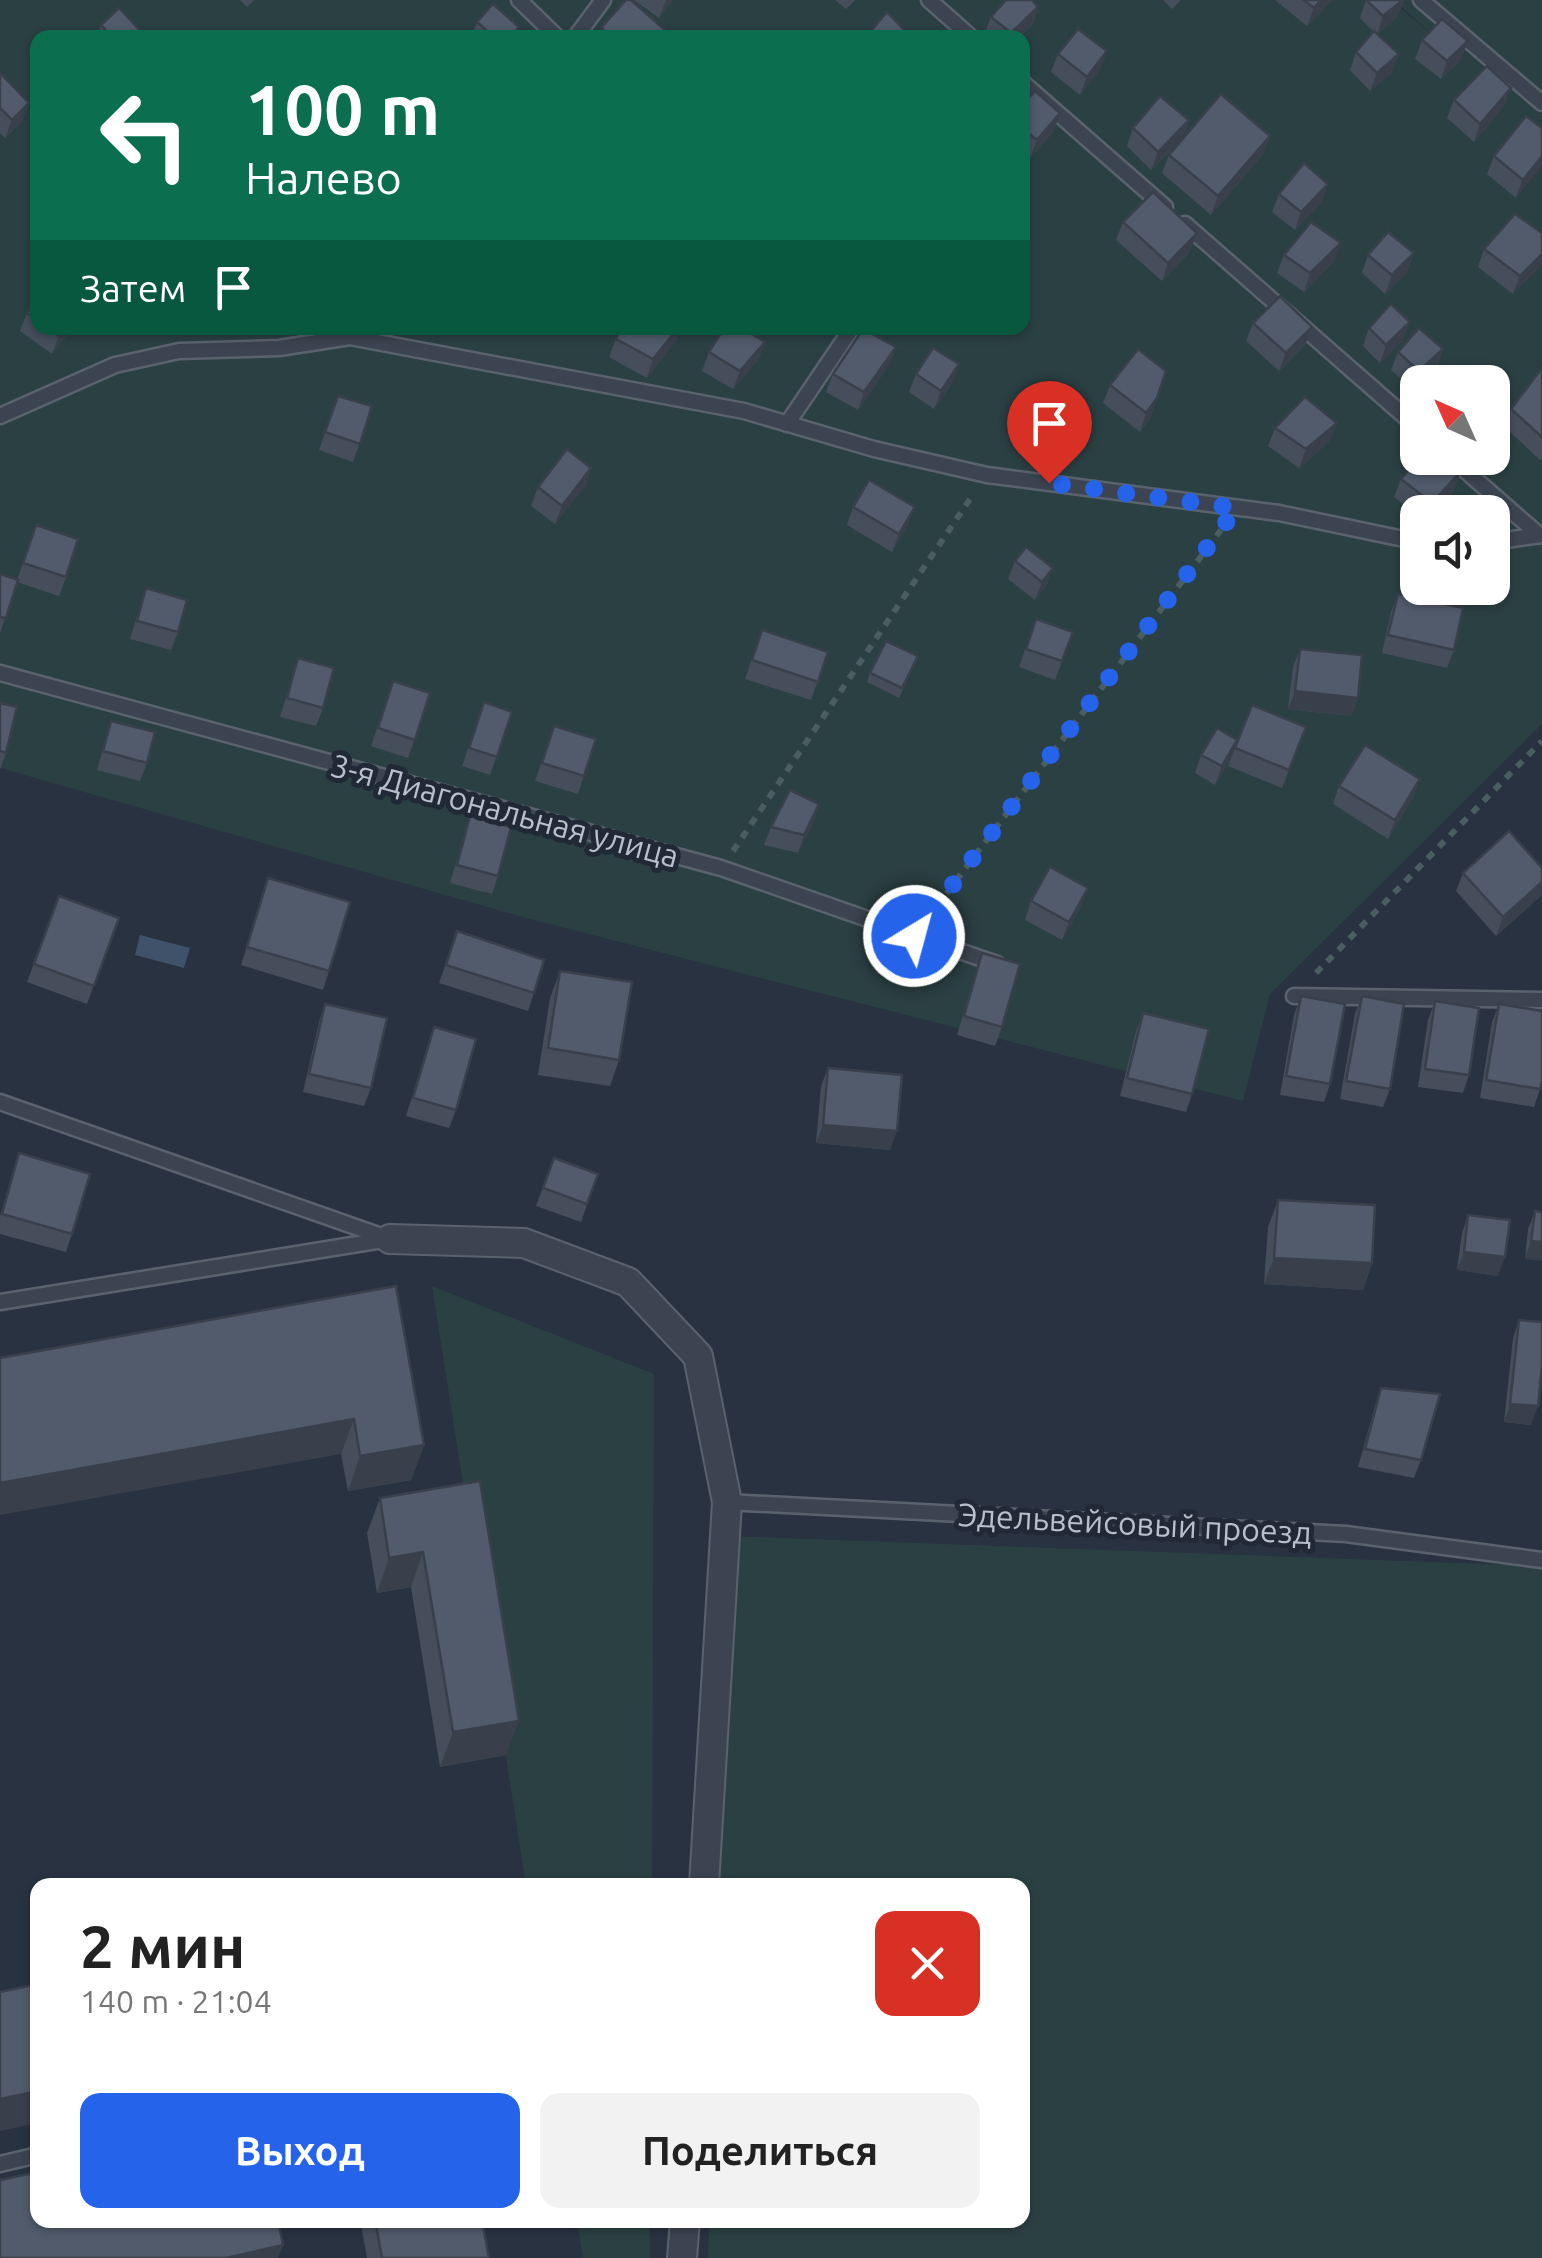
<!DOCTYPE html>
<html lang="ru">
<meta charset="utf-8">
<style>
body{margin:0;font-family:Ubuntu,sans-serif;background:#f2f2f2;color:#222;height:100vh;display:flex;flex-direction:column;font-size:38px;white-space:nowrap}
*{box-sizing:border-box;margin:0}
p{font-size:32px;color:#767676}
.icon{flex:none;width:55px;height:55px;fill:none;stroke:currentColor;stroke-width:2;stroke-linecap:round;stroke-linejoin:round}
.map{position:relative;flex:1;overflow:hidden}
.side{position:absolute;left:30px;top:1878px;width:1000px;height:350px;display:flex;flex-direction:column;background:#fff;border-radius:20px;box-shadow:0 2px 8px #0004}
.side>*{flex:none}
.guide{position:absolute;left:30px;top:30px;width:1000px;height:305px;border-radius:20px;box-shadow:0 2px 8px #0004;background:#0b6e4f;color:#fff;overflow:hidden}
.needle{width:65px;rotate:315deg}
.fabs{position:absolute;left:1400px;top:365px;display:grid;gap:20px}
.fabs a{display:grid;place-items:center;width:110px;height:110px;border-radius:20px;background:#fff;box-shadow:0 2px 8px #0004;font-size:50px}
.pin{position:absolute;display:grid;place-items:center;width:85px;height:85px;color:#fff;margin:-102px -42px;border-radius:50% 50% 50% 0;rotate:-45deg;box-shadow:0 0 10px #0007}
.pin .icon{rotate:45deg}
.me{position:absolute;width:110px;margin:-55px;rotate:37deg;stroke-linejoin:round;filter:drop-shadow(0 0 8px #0008)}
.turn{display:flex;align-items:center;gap:35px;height:210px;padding:0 50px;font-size:45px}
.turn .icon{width:130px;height:130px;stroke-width:2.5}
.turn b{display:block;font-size:70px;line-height:85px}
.then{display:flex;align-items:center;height:95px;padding:0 50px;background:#0003;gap:20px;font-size:38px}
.round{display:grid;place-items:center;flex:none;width:105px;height:105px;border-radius:20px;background:#f2f2f2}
.headline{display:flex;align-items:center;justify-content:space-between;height:170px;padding:0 50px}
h1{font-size:60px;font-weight:700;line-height:75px}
.action{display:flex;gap:20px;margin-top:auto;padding:20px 50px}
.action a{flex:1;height:115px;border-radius:20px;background:#2563eb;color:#fff;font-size:40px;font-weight:700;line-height:115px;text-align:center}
.action a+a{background:#f2f2f2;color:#222}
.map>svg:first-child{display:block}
.green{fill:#2b4043;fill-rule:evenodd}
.water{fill:#40516a}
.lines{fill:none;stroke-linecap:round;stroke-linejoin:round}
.service-casing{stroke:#5a626e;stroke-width:19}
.minor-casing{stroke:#5a626e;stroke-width:32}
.path{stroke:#4a5d60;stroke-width:6;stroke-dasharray:8 8;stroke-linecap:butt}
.service{stroke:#3c4451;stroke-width:14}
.minor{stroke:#3c4451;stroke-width:28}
.wall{fill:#464e5c}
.shaded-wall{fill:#39404b}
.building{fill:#515b6b;stroke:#39404b;stroke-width:2.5}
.route{stroke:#2563eb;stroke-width:18;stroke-dasharray:0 32.4}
.labels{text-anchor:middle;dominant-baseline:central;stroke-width:10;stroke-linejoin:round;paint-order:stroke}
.street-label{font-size:32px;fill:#b9bfcb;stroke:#212936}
</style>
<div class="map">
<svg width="1542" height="2258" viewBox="0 0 1542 2258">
<rect width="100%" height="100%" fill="#283241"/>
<!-- green -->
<g class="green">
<path d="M0 0H1391L1438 40 1394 0H1542V724L1270 994 1243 1101 526 918 0 768ZM38 38H1022V328H38ZM1418 382H1492V458H1418ZM1418 512H1492V588H1418Z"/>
<path d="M432 1286 654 1374 652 1885H526Z"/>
<path d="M727 1536 1542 1566V2258H708L709 2220H1022V1885H718Z"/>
<path d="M577 2220H650V2258H583Z"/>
</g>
<!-- water -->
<path class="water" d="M140 935 190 948 184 968 135 955Z"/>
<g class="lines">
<defs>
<g id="service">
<path d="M519 0 558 38"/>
<path d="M929 0 972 38"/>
<path d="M1421 0 1542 103"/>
<path d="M575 38 603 0"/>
<path d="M1022 82 1165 207"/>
<path d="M1185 224 1418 428"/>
<path d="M0 416 115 365 179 351 279 348 350 337 744 411 874 449 987 475 1279 513 1418 542"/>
<path d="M787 424 852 328"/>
<path d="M1451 458 1539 535"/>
<path d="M1492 542 1541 535"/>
<path d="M0 673 721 868 997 964"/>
<path d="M1294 996 1542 1000"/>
<path d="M0 1102 390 1239"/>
<path d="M0 1302 389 1239"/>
<path d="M727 1502 1346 1534 1542 1560"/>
<path d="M0 2164 38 2155"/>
</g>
<g id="minor">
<path d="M390 1239 524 1243 628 1282 698 1356 727 1502 704 1885"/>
<path d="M682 2258 685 2220"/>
</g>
</defs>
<!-- service casing -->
<use href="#service" class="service-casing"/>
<!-- minor casing -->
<use href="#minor" class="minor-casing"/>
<!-- path -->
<g class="path">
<path d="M733 851 972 496"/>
<path d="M927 919 1221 530"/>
<path d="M1316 973 1542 741"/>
</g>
<!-- service -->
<use href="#service" class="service"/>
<!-- minor -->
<use href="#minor" class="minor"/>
</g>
<!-- wall -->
<g class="wall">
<path d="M240 0H254L247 7Z"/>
<path d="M634 0H673L659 18Z"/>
<path d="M835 0H855L846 9Z"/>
<path d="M1163 0H1181L1172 9Z"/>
<path d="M1275 0H1332L1307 26Z"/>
<path d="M1366 0H1404L1397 17 1377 34 1392 73 1370 91 1350 70 1356 52 1374 32 1360 18Z"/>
<path d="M1038 7 1032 25 1019 38H988L984 35 991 17Z"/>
<path d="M477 22 519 27 515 38H471Z"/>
<path d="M101 25 147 38H97Z"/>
<path d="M601 28 674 38H598Z"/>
<path d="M1422 40 1468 41 1461 59 1441 79 1415 59Z"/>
<path d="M1107 51 1100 69 1080 95 1051 72 1058 54Z"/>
<path d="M0 73 29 103 22 121 5 138 0 133Z"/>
<path d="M1454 100 1504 106 1474 142 1447 118Z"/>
<path d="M1022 105 1054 131 1030 158 1022 152Z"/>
<path d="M1189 120 1182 139 1151 170 1127 146 1133 128Z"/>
<path d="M1542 128 1516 198 1487 174 1494 156Z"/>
<path d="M1270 136 1263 154 1211 215 1162 173 1169 155Z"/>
<path d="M1328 184 1321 203 1295 230 1272 212 1279 194Z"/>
<path d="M1123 222 1190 252 1162 281 1116 240Z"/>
<path d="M1542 233 1513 294 1478 267 1484 249Z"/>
<path d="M1414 253 1407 272 1385 294 1362 273 1368 255Z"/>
<path d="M1284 255 1334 261 1304 292 1277 273Z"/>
<path d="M38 299V328H72L52 354 20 331 27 313Z"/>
<path d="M1410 322 1403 340 1380 363 1363 346 1369 328Z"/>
<path d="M1253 323 1312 327 1305 345 1279 371 1246 341Z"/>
<path d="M622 328H681L677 339 647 378 609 357 616 339Z"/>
<path d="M765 342 758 360 733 389 702 371 709 352Z"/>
<path d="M896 347 889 365 858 410 826 392 833 374Z"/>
<path d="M1443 349 1437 367 1413 389 1391 370 1398 352Z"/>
<path d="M959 364 952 383 934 409 909 392 916 374Z"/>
<path d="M1542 368V459L1540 460 1505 427 1511 409Z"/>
<path d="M1110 385 1151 417 1140 432 1103 403Z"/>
<path d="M338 396 372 406 353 462 319 450Z"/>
<path d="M1275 428 1330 441 1299 468 1268 446Z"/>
<path d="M591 468 585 486 555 524 531 506 538 487Z"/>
<path d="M1401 479 1454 491 1433 512H1418V515L1394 497Z"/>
<path d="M853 507 908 525 892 552 847 525Z"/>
<path d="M36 525 66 577 59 596 17 582 0 633V574L17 580Z"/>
<path d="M1015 561 1046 586 1035 600 1008 579Z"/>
<path d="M146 588 178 632 171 650 130 639Z"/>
<path d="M1398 594 1454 650 1447 668 1382 653 1391 612Z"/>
<path d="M1036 619 1073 632 1055 680 1019 667Z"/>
<path d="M762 630 828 652 811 700 745 679Z"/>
<path d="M1300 649 1358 698 1351 716 1288 709 1293 667Z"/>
<path d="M298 658 323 708 316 726 280 717Z"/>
<path d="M914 665 899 698 867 682 870 673Z"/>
<path d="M393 681 430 693 408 758 371 746Z"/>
<path d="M484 702 512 712 490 775 462 766Z"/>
<path d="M0 703 6 753 0 770Z"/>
<path d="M1252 705 1306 727 1282 788 1228 766Z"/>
<path d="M111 721 147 763 140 781 97 770Z"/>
<path d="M554 726 596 739 578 794 535 781Z"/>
<path d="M1237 740 1231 758 1215 785 1195 773 1201 755Z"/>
<path d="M1420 779 1413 797 1388 839 1333 804 1339 786Z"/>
<path d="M470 816 498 876 492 894 450 883Z"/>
<path d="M813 823 798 853 764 845 771 827Z"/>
<path d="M1542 868V895L1496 936 1456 891 1463 873Z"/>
<path d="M268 878 329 971 323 990 241 965Z"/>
<path d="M59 896 119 918 87 1004 27 982Z"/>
<path d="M1031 901 1081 906 1062 940 1025 920Z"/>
<path d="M457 931 534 993 528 1011 439 983Z"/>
<path d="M982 953 1002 1027 995 1046 957 1035Z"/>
<path d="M560 971 619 1060 610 1086 538 1075 550 998Z"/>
<path d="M1301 996 1330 1084 1324 1102 1280 1095 1294 1015Z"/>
<path d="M1362 996 1390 1089 1383 1107 1340 1099 1355 1014Z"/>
<path d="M1435 1001 1469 1075 1463 1093 1418 1087 1428 1020Z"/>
<path d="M325 1004 371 1088 364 1106 303 1092 319 1022Z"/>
<path d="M1499 1004 1540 1089 1534 1107 1480 1098 1492 1022Z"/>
<path d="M1143 1013 1192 1094 1186 1112 1120 1096 1136 1031Z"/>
<path d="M434 1027 456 1110 449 1128 406 1116Z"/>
<path d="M828 1068 890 1150 816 1143 821 1086Z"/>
<path d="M19 1153 72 1234 66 1252 0 1234V1216Z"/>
<path d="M554 1158 598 1174 581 1222 536 1206Z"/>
<path d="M1278 1200 1372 1263 1363 1290 1264 1284 1268 1227Z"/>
<path d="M1535 1211 1542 1212 1525 1259 1528 1229Z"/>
<path d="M1468 1215 1498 1276 1457 1270 1462 1233Z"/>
<path d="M396 1286 424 1445 411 1480 348 1491 341 1454Z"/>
<path d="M1519 1320 1542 1322V1379H1541L1531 1425 1504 1422 1513 1338Z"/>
<path d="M1381 1388 1421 1460 1414 1478 1358 1467 1375 1406Z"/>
<path d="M480 1481 506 1755 440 1767 411 1587 377 1593 367 1533 380 1498Z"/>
<path d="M360 2220H482L489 2258H367Z"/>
</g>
<!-- shaded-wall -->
<g class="shaded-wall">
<path d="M666 0H673L659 18Z"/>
<path d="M1321 0H1332L1307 26 1314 8Z"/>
<path d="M1404 0 1397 17 1377 34 1383 16Z"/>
<path d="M1038 7 1032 25 1019 38H1009L1011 33Z"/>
<path d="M1468 41 1461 59 1441 79 1447 61Z"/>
<path d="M1107 51 1100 69 1080 95 1087 77Z"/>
<path d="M1399 54 1392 73 1370 91 1377 73Z"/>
<path d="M1511 88 1504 106 1474 142 1480 124Z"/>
<path d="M29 103 22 121 5 138 12 120Z"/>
<path d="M1060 113 1054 131 1030 158 1037 140Z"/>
<path d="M1189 120 1182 139 1151 170 1158 152Z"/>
<path d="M1270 136 1263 154 1211 215 1218 196Z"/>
<path d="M1542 156V166L1516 198 1523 180Z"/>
<path d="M1328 184 1321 203 1295 230 1301 212Z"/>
<path d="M1197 233 1190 252 1162 281 1168 263Z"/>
<path d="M1341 243 1334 261 1304 292 1310 273Z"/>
<path d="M1414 253 1407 272 1385 294 1392 275Z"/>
<path d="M1542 254V265L1513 294 1520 276Z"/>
<path d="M1410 322 1403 340 1380 363 1386 345Z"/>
<path d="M1312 327 1305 345 1279 371 1286 353Z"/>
<path d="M65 328H72L52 354 59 336Z"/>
<path d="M678 328H681L677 339 647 378 653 359Z"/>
<path d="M765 342 758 360 733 389 740 371Z"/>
<path d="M896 347 889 365 858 410 864 392Z"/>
<path d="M1443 349 1437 367 1420 382H1418L1413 389 1419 371Z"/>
<path d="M959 364 952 383 934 409 941 391Z"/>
<path d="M1157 398 1151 417 1140 432 1146 413Z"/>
<path d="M1337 423 1330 441 1299 468 1306 449Z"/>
<path d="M591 468 585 486 555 524 562 506Z"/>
<path d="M1460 472 1454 491 1433 512H1428L1432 503Z"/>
<path d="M915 507 908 525 892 552 899 534Z"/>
<path d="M1053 568 1046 586 1035 600 1042 582Z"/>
<path d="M1295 691 1358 698 1351 716 1288 709Z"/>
<path d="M1237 740 1231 758 1215 785 1222 766Z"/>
<path d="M1420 779 1413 797 1388 839 1395 820Z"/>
<path d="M819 804 813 823 798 853 804 835Z"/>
<path d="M1542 882V895L1496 936 1503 917Z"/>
<path d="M1088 888 1081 906 1062 940 1069 922Z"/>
<path d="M823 1125 897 1131 890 1150 816 1143Z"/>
<path d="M1531 1241 1542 1242V1261L1525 1259Z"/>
<path d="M1464 1252 1505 1257 1498 1276 1457 1270Z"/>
<path d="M1274 1258 1372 1263 1363 1290 1264 1284Z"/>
<path d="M1510 1404 1538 1406 1531 1425 1504 1422Z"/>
<path d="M354 1419 341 1454 0 1515V1483Z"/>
<path d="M424 1445 411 1480 348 1491 360 1456Z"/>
<path d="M423 1552 411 1587 377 1593 389 1558Z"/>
<path d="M519 1721 506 1755 440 1767 453 1732Z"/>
<path d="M38 2091V2123L0 2131V2099Z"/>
<path d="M283 2245 278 2258H226Z"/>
</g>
<!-- building -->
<g class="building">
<path d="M626 0H631L674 38H612L601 28Z"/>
<path d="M1006 0H1032L1038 7 1011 33 991 17Z"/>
<path d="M1304 0H1321L1314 8Z"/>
<path d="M1366 0H1403L1383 16Z"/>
<path d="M493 4 519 27 510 38H495L477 22Z"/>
<path d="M119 8 147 38H113L101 25Z"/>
<path d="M887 12 912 38H865Z"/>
<path d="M1442 19 1468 41 1447 61 1422 40Z"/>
<path d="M1078 29 1107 51 1087 77 1058 54Z"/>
<path d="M1374 31 1399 54 1377 73 1356 52Z"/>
<path d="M1487 66 1511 88 1480 124 1454 100Z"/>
<path d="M0 73 29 103 12 120 0 108Z"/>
<path d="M1035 91 1060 113 1037 140 1022 128V105Z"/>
<path d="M1221 94 1270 136 1218 196 1169 155Z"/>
<path d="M1160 96 1189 120 1158 152 1133 128Z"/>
<path d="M1526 116 1542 128V156L1523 180 1494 156Z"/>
<path d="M1304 163 1328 184 1301 212 1279 194Z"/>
<path d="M1153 192 1197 233 1168 263 1123 222Z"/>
<path d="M1515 214 1542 233V254L1520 276 1484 249Z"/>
<path d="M1311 222 1341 243 1310 273 1284 255Z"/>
<path d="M1388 232 1414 253 1392 275 1368 255Z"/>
<path d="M1280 296 1312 327 1286 353 1253 323Z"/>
<path d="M38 299V320L27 313Z"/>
<path d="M1391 304 1410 322 1386 345 1369 328Z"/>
<path d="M47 328H65L59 336Z"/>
<path d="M622 328H678L653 359 616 339Z"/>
<path d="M724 328H741L765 342 740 371 709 352Z"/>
<path d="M1419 328 1443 349 1419 371 1398 352Z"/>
<path d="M863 329 896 347 864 392 833 374Z"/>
<path d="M933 348 959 364 941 391 916 374Z"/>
<path d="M1138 349 1166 371 1157 398 1146 413 1110 385Z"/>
<path d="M1542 368V437L1511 409Z"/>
<path d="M338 396 372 406 360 444 325 432Z"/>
<path d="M1305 397 1337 423 1306 449 1275 428Z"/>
<path d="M567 449 591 468 562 506 538 487Z"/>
<path d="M1419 458H1445L1460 472 1432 503 1401 479Z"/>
<path d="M869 480 915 507 899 534 853 507Z"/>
<path d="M36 525 78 539 66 577 23 563Z"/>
<path d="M1026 547 1053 568 1042 582 1015 561Z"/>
<path d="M0 574 18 580 6 618 0 617Z"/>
<path d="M146 588 187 600 178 632 137 621Z"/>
<path d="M1398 594 1463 608 1454 650 1388 635Z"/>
<path d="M1036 619 1073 632 1062 661 1026 649Z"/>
<path d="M762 630 828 652 818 682 752 660Z"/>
<path d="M886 641 918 656 902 688 870 673Z"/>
<path d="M1300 649 1362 655 1358 698 1295 691Z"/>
<path d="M298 658 334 668 323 708 287 698Z"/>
<path d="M393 681 430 693 415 740 378 728Z"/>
<path d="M484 702 512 712 497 757 469 748Z"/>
<path d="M0 703 17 707 6 753 0 751Z"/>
<path d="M1252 705 1306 727 1289 770 1235 748Z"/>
<path d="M111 721 155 732 147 763 103 751Z"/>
<path d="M554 726 596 739 584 776 542 763Z"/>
<path d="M1217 728 1237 740 1222 766 1201 755Z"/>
<path d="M1365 745 1420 779 1395 820 1339 786Z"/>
<path d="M790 790 819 804 804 835 771 827Z"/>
<path d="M470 816 511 827 498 876 457 865Z"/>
<path d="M1509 831 1542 868V882L1503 917 1463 873Z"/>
<path d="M1050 867 1088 888 1069 922 1031 901Z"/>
<path d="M268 878 350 902 329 971 247 947Z"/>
<path d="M59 896 119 918 94 986 34 964Z"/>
<path d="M457 931 544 960 534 993 446 965Z"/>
<path d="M982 953 1020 964 1002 1027 964 1016Z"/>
<path d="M560 971 632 982 619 1060 548 1048Z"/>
<path d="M1301 996 1345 1004 1330 1084 1286 1076Z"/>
<path d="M1362 996 1404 1004 1390 1089 1346 1081Z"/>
<path d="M1435 1001 1479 1008 1469 1075 1425 1069Z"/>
<path d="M325 1004 387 1018 371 1088 309 1074Z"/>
<path d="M1499 1004 1542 1011V1080L1540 1089 1486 1080Z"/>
<path d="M1143 1013 1209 1029 1192 1094 1127 1078Z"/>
<path d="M434 1027 476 1039 456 1110 413 1098Z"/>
<path d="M828 1068 902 1075 897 1131 823 1125Z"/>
<path d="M19 1153 90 1174 72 1234 2 1214Z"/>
<path d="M554 1158 598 1174 587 1204 543 1188Z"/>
<path d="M1278 1200 1375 1205 1372 1263 1274 1258Z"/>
<path d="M1535 1211 1542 1212V1242L1531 1241Z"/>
<path d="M1468 1215 1510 1220 1505 1257 1464 1252Z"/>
<path d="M396 1286 424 1445 360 1456 354 1419 0 1483V1358Z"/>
<path d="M1519 1320 1542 1322V1366L1538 1406 1510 1404Z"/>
<path d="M1381 1388 1440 1394 1421 1460 1365 1449Z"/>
<path d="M480 1481 519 1721 453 1732 423 1552 389 1558 380 1498Z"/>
<path d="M38 1984V2091L0 2099V1992Z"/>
<path d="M38 2172V2220H278L283 2245 226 2258H0V2180Z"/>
<path d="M375 2220H482L489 2258H382Z"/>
</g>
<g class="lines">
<!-- route -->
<path class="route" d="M914 936 1237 508 1049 483"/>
</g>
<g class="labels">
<!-- street labels -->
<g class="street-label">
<text transform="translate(505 810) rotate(15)">3-я Диагональная улица</text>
<text transform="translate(1135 1523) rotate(3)">Эдельвейсовый проезд</text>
</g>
</g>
</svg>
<div class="fabs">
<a><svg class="needle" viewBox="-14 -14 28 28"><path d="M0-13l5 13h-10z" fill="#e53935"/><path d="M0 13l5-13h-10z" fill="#767676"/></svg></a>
<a><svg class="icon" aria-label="sound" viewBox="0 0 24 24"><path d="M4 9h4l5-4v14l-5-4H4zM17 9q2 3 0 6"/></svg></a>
</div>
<div class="pin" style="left:1049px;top:483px;background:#d93025"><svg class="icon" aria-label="arrive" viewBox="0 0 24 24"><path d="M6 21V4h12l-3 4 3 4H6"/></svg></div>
<svg class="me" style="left:914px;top:936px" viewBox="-20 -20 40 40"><circle r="17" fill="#2563eb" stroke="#fff" stroke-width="3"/><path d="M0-11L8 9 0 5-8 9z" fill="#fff"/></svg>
<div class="guide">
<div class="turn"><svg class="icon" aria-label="left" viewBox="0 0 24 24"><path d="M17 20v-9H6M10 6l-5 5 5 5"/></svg><div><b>100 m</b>Налево</div></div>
<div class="then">Затем<svg class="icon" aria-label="arrive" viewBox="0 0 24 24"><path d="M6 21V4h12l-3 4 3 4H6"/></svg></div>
</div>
<section class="side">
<div class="headline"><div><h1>2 мин</h1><p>140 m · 21:04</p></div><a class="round" style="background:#d93025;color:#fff"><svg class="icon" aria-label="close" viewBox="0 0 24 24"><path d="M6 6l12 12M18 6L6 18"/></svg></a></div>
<div class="action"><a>Выход</a><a>Поделиться</a></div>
</section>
</div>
